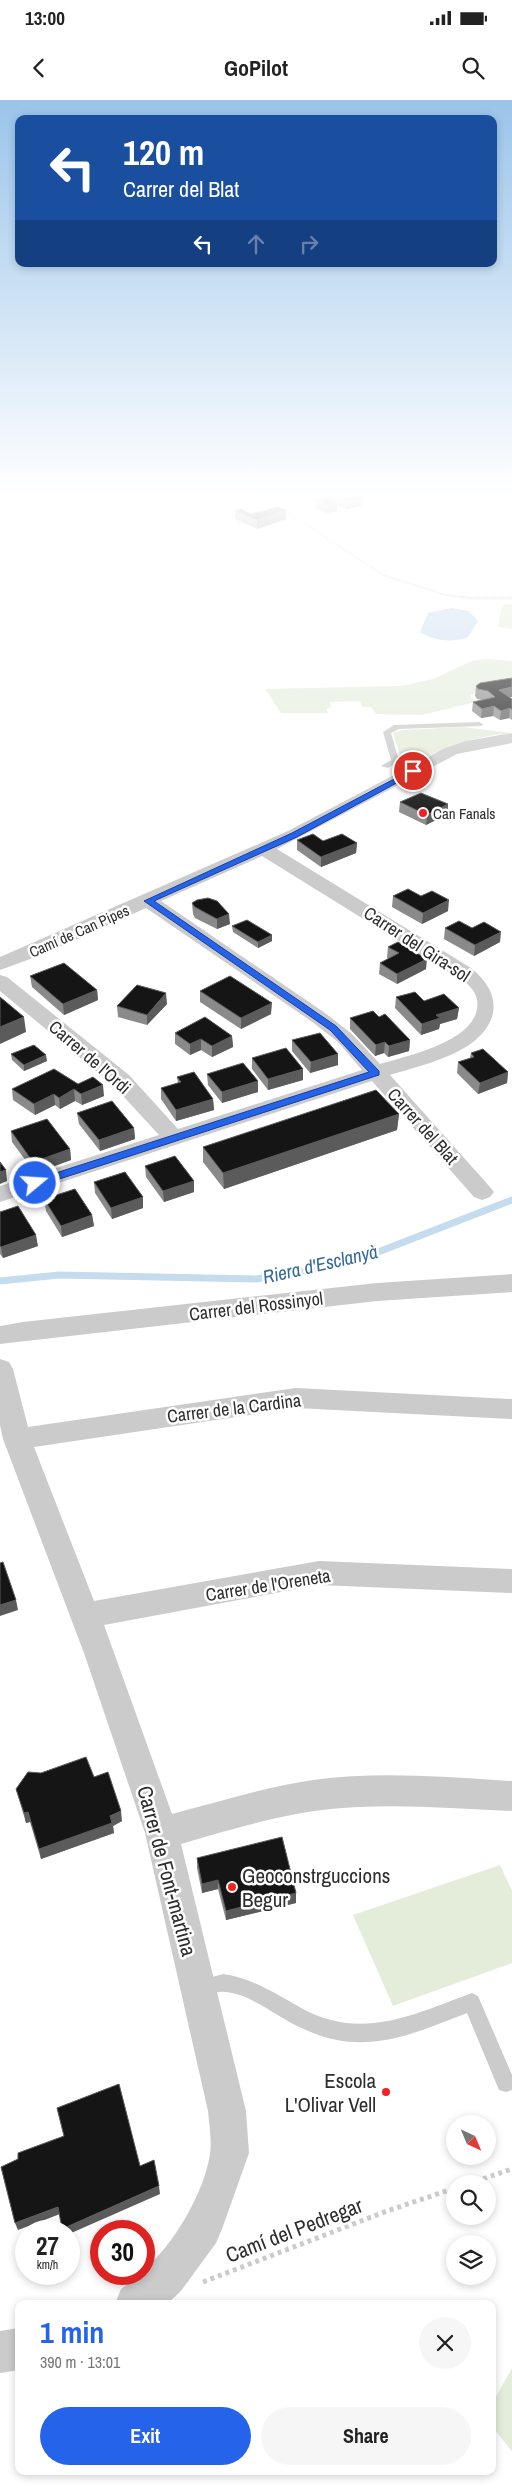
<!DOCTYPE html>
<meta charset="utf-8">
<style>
body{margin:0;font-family:"Archivo Narrow",sans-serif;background:#f6f6f6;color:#222;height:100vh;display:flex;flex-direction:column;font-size:19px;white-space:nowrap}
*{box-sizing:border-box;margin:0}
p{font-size:16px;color:#767676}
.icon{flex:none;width:28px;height:28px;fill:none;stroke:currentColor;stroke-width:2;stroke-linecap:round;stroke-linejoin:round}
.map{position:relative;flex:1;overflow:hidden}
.drawer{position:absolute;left:15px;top:2200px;width:481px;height:175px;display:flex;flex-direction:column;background:#fff;border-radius:10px;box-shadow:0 2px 8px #0003}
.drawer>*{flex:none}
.banner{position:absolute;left:15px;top:15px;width:482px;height:152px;border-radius:10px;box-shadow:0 2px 8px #0003;background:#1a4fa0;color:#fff;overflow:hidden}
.needle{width:32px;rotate:136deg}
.tools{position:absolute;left:446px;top:2015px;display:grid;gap:10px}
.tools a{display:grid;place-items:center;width:50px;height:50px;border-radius:50%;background:#fff;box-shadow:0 2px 8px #0003;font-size:25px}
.speed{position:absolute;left:15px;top:2120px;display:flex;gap:10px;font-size:25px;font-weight:700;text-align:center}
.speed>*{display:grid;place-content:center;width:65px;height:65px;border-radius:50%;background:#fff;box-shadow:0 2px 8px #0003;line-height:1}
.speed small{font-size:12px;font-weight:400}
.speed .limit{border:8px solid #d22;background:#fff;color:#111}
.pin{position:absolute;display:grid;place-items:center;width:42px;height:42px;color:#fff;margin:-21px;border:2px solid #fff;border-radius:50%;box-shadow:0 1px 5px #0007}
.me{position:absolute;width:55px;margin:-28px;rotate:72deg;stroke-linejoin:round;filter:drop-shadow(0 0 4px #0008)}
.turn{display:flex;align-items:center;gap:18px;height:105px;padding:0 25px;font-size:22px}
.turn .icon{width:65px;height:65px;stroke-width:2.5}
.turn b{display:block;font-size:35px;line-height:42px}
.lanes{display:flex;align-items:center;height:48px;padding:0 25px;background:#0003;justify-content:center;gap:25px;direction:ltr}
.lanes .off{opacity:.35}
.round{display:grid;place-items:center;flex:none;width:52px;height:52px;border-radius:26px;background:#f6f6f6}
.headline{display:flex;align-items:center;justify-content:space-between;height:85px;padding:0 25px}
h1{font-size:30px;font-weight:700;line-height:38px;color:#2563eb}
.cta{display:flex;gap:10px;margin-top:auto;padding:10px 25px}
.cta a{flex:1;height:58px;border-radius:30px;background:#2563eb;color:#fff;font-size:20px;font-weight:700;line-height:58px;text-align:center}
.cta a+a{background:#f6f6f6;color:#222}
.status{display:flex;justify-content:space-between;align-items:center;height:35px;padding:0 25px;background:#fff;direction:ltr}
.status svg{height:14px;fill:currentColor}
header{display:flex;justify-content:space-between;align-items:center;height:65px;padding:0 25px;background:#fff;font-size:22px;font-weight:700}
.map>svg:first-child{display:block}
.green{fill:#e3edda}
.water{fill:#c5dbee}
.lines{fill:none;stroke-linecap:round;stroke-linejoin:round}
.stream{stroke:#c5dbee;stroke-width:7}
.path-far1{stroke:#cbcbcb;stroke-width:2;stroke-dasharray:1 1;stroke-linecap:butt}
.path{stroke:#cbcbcb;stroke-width:5;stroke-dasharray:4 4;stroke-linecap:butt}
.service{fill:#cbcbcb;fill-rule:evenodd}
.minor{fill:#cbcbcb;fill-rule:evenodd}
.secondary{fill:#b8b8b8;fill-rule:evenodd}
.wall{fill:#8a8a8a}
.shaded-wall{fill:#5b5b5b}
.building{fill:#151515;stroke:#5b5b5b}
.route{fill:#2563eb;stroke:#184099}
.poi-dot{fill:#f42121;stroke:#fff;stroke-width:2}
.labels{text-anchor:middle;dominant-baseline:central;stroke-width:5;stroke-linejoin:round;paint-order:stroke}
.far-poi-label{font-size:15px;fill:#2e2e2e;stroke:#fff;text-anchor:start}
.far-street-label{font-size:15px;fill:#2e2e2e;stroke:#fff}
.street-label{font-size:18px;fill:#2e2e2e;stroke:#fff}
.water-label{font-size:19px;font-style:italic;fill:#356997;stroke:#fff}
.near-street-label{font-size:21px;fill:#2e2e2e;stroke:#fff}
.near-poi-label{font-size:21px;fill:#2e2e2e;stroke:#fff;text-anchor:start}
</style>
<div class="status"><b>13:00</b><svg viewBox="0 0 49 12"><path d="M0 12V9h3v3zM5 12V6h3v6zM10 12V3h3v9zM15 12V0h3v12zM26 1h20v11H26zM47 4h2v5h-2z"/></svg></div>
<header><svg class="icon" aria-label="back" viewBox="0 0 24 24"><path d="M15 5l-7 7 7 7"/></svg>GoPilot<svg class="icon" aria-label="search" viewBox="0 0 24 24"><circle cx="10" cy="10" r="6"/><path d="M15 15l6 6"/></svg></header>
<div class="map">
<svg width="512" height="2390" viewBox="0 0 512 2390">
<rect width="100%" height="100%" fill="#fff"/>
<!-- green -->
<g class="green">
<path d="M512 504V529L498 527 502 505Z"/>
<path d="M487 559 512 561V586L478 591 471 595V598L480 601 421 615 376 614 371 607H362L360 601 330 602 331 607 326 609 328 613H281L265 589 401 586 433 579 472 561Z"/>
<path d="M463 627 512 633C469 636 435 650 399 672L393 667 402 661 393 633 402 630Z"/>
<path d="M500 1765 512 1791V1863L393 1906 353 1815Z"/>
<path d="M512 2268V2351L493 2328V2302Z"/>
</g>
<!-- water -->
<path class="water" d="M452 508 469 511 478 521 468 537C453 543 434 541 420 532L428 513Z"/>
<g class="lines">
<!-- stream -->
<path class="stream" d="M0 1181 59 1175 256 1179 316 1169 373 1154 512 1100"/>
<!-- path-far1 -->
<path class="path-far1" d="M248 397 287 412 383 475 446 495 471 498H512"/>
<!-- path -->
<g class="path">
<path d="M468 2084 512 2069"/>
<path d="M203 2182 387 2111 455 2088"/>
</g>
<!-- service -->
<g class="service">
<path d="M479 622 483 624 482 626 399 629 391 633 399 661 388 668 381 666 391 660 383 632 394 625Z"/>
<path d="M223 1874C253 1878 277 1895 303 1909 362 1941 415 1914 472 1893L478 1896 512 1975V1990L506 1992 499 1990 467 1913C412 1934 365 1957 306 1930 284 1921 265 1905 243 1896 236 1894 227 1891 220 1892 210 1893 204 1898 195 1894L192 1888 195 1882Z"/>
</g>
<!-- minor -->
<g class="minor">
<path d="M512 633V643L457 654 277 749 471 868C512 901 493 938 448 956 430 964 409 969 390 975L490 1087 494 1092 490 1097 482 1100 474 1097 372 981 0 1102V1086L159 1035 113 985 0 891V875L7 877 129 975 178 1029 362 970 338 942 311 921 146 808 44 854 0 870V857L288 731 445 648 466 641ZM262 756 465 882C474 890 479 897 477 909 472 942 407 956 380 964L352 934 325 913 161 801Z"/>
<path d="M512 1174V1192L377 1201 0 1244V1226L23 1222 377 1183Z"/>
<path d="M0 1259 9 1262 13 1269 28 1327 296 1288 512 1299V1319L296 1308 34 1347 94 1501 319 1461 512 1469V1493L319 1485 104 1525 172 1714C219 1702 265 1687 313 1680 379 1671 446 1677 512 1681V1711C446 1708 380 1702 314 1711 269 1718 225 1731 181 1744L246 2011 249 2053 222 2129 216 2143 181 2191 167 2204H115L121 2189 140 2174H144V2170C174 2144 204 2093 210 2054 212 2041 209 2024 208 2011L145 1733 84 1553 3 1339 0 1325Z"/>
<path d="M19 2228V2270L0 2273V2231Z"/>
</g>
<!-- secondary -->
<path class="secondary" d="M0 397H8L0 402Z"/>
</g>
<!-- wall -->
<g class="wall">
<path d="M315 397H362L361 406 346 409 340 406H337V411L327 413 316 409 317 402 315 401Z"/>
<path d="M235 411 251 414 286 419 257 429 235 419Z"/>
<path d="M512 578V597H509L512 599V620L509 618 500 620 493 616 481 618 472 611 473 602 482 600 477 599 475 596 476 586Z"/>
<path d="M400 702 448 704V714L426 725 399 712Z"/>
<path d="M297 740 323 741 357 743 356 753 321 767 297 750Z"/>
<path d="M393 796 448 811 422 824 392 807Z"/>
<path d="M192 803 230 824 217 829 195 818 193 814Z"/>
<path d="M232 826 272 835V841L258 848 233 832Z"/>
<path d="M445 828H472L500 842 474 856 444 839Z"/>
<path d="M388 847 426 869 397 884 379 874 380 863 389 859 387 858Z"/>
<path d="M30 876 97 890 98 900 64 915 32 887Z"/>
<path d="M200 891 271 914 241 929 200 902Z"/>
<path d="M396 897 424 901 459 908 457 919 440 924 439 929 421 935 395 908Z"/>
<path d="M167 904 147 925 118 917 117 906Z"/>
<path d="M379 917 410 940 409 951 388 957 384 953 375 956 350 929V918Z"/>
<path d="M175 933 232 936 233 947 212 957 201 950 190 955 175 944Z"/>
<path d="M292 940 338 954V965L310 973 292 951Z"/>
<path d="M471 953 508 972 507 983 478 994 457 973 458 962 470 958Z"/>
<path d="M11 954 47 961 24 971 12 960Z"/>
<path d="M252 958 303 980 268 990 252 969Z"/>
<path d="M207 974 258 981V992L222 1003 208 985Z"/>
<path d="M177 977 213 999 214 1010 176 1021 161 999V988L178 983Z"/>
<path d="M78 984 104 996 82 1005 75 1001 60 1009 55 1005 35 1015 13 1000 12 989Z"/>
<path d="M77 1013 134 1028 135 1039 100 1051 79 1024Z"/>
<path d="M399 1014 397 1030 224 1089 203 1062V1047Z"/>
<path d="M11 1031 70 1049 71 1060 35 1073 12 1042Z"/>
<path d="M145 1066 194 1081V1092L164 1102 146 1077Z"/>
<path d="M94 1082 143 1097V1108L112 1119 95 1093Z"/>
<path d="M44 1099 92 1115 94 1126 62 1137 46 1111Z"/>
<path d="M0 1112 38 1146 3 1158 0 1154Z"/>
<path d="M16 1689 122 1721 113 1726 114 1733 41 1759 30 1722 26 1723Z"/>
<path d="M197 1758 296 1793V1803L226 1820 218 1789 202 1793 197 1768Z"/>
</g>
<!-- shaded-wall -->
<g class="shaded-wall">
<path d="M341 397 340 406H337V411L327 413V405L331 399Z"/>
<path d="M362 397 361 406 346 409 347 401Z"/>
<path d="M286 410V419L257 429V420Z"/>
<path d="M512 587V597L498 600 499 590Z"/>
<path d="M494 606 493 616 481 618 482 609Z"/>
<path d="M510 608 509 618 500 620 501 611Z"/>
<path d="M448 704V714L426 725 427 715Z"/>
<path d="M357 743 356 753 321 767V757Z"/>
<path d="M449 800 448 811 422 824 423 813Z"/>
<path d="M229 814 230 824 217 829V819Z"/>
<path d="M501 832 500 842 474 856 475 845Z"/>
<path d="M272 835V841L258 848V842Z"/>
<path d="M427 859 426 869 397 884V874Z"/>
<path d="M97 890 98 900 64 915 63 904Z"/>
<path d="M166 893 167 904 147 925V915Z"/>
<path d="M272 903 271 914 241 929V918Z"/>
<path d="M459 908 457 919 440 924 439 929 421 935 422 924 436 915Z"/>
<path d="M24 917 26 932 0 944V927Z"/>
<path d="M232 936 233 947 212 957V946Z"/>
<path d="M201 939V950L190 955V944Z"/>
<path d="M410 940 409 951 388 957 389 946Z"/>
<path d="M385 942 384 953 375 956 376 945Z"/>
<path d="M338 954V965L310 973 311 962Z"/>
<path d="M46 955 47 961 24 971V965Z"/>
<path d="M303 969V980L268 990V979Z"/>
<path d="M508 972 507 983 478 994 480 983Z"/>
<path d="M258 981V992L222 1003V992Z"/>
<path d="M103 985 104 996 82 1005 81 994Z"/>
<path d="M74 989 75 1001 60 1009 59 998Z"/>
<path d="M54 994 55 1005 35 1015 34 1004Z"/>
<path d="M213 999 214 1010 176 1021V1010Z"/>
<path d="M399 1014 397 1030 224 1089 223 1073Z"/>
<path d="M134 1028 135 1039 100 1051 99 1040Z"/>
<path d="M70 1049 71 1060 35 1073 33 1062Z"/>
<path d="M6 1070 7 1081 0 1084V1072Z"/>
<path d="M194 1081V1092L164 1102 163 1091Z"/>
<path d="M143 1097V1108L112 1119 111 1108Z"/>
<path d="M92 1115 94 1126 62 1137 61 1126Z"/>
<path d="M36 1135 38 1146 3 1158 1 1147Z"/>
<path d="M16 1500 18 1510 0 1516V1505Z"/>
<path d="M121 1711 122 1721 113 1726 114 1733 41 1759 39 1749Z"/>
<path d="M28 1712 30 1722 26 1723 24 1713Z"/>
<path d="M218 1780V1789L202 1793V1784Z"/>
<path d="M296 1793V1803L226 1820V1811Z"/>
<path d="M159 2086 160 2094 69 2134V2131H63L62 2129Z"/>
<path d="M58 2107 60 2114 18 2130 15 2123Z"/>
</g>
<!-- building -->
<g class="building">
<path d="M322 397H362L347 401 341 397 331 399 337 403 327 405 317 400 326 398Z"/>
<path d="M278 407 286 410 257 420 235 411 241 409 251 414Z"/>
<path d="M512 578V587L499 590 512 599V610L510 608 501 611 494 606 482 609 473 602 495 597 488 591 478 589 476 586 480 583Z"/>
<path d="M421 693 448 704 427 715 400 702Z"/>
<path d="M313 734 323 741 342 734 357 743 321 757 297 740Z"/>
<path d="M408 789 421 796 432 791 449 800 423 813 393 796Z"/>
<path d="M208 798 217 801 229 814 217 819 195 807 192 803 197 800Z"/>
<path d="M247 820 272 835 258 842 232 826Z"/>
<path d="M459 821 472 828 484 822 501 832 475 845 445 828Z"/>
<path d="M398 842 427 859 397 874 380 863 399 853 388 847Z"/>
<path d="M64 863 97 890 63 904 30 876Z"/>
<path d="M230 876 272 903 241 918 200 891Z"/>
<path d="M137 885 166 893 147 915 117 906Z"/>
<path d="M415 892 424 901 444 894 459 908 436 915 440 918 422 924 396 897Z"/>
<path d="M0 897 24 917 0 927Z"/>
<path d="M373 911 379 917 385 914 410 940 389 946 385 942 376 945 350 918Z"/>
<path d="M205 917 232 936 212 946 201 939 190 944 175 933Z"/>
<path d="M320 933 338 954 311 962 292 940Z"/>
<path d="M34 945 46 955 24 965 11 954Z"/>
<path d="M286 948 303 969 268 979 252 958Z"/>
<path d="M483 949 508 972 480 983 458 962 474 957 471 953Z"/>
<path d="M243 963 258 981 222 992 207 974Z"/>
<path d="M54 969 78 984 93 977 103 985 81 994 74 989 59 998 54 994 34 1004 12 989Z"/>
<path d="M194 972 213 999 176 1010 161 988 181 982 177 977Z"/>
<path d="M376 990 399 1014 223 1073 203 1047Z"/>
<path d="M112 1001 134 1028 99 1040 77 1013Z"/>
<path d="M47 1019 70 1049 33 1062 11 1031Z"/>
<path d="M175 1056 194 1081 163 1091 145 1066Z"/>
<path d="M0 1062 6 1070 0 1072Z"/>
<path d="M125 1072 143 1097 111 1108 94 1082Z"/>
<path d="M75 1089 92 1115 61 1126 44 1099Z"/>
<path d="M18 1106 36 1135 1 1147 0 1146V1112Z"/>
<path d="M3 1462 16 1500 0 1505V1463Z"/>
<path d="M86 1657 94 1677 108 1672 121 1711 110 1716 112 1723 39 1749 28 1712 24 1713 16 1689 28 1672 41 1673Z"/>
<path d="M282 1737 296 1793 226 1811 218 1780 202 1784 197 1758Z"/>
<path d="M119 1984 140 2066 154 2060 159 2086 62 2129 58 2107 15 2123 1 2067 18 2059V2053L64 2036 57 2008Z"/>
</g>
<!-- sky -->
<linearGradient id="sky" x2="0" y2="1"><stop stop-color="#9ac4ea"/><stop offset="0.54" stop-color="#fff"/><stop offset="1" stop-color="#fff" stop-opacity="0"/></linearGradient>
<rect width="512" height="731" fill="url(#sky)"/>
<!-- route -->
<path class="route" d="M413 669 415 670V673L297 737 154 801 336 926 379 971V975L38 1086H31V1081L369 972 330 930 144 801 292 733Z"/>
<!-- markers -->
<g class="poi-dot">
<circle cx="423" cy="713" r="5"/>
<circle cx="232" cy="1787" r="5"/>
<circle cx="386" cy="1992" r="5"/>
</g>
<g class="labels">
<!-- far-poi labels -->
<g class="far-poi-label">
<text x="433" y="713">Can Fanals</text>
</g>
<!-- far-street labels -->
<g class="far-street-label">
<text transform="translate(79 831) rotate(-24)">Camí de Can Pipes</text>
</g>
<!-- street labels -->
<g class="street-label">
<text transform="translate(417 844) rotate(33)">Carrer del Gira-sol</text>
<text transform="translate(90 957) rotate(41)">Carrer de l'Ordi</text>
<text transform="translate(423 1026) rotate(48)">Carrer del Blat</text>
<text transform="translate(256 1206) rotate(-7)">Carrer del Rossinyol</text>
<text transform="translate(234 1308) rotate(-7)">Carrer de la Cardina</text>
<text transform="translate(268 1485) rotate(-9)">Carrer de l'Oreneta</text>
</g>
<!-- water labels -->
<g class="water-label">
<text transform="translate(320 1164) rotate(-13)">Riera d'Esclanyà</text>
</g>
<!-- near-street labels -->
<g class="near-street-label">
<text transform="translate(167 1771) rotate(75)">Carrer de Font-martina</text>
<text transform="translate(294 2130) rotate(-21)">Camí del Pedregar</text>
</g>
<!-- near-poi labels -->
<g class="near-poi-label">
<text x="242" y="1775">Geoconstrguccions<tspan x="242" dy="24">Begur</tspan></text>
<text x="376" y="1980" text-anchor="end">Escola<tspan x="376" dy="24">L'Olivar Vell</tspan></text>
</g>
</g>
</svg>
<div class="tools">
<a><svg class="needle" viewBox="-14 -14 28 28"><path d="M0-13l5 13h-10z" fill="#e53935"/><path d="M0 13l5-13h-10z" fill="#767676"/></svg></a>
<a><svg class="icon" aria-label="search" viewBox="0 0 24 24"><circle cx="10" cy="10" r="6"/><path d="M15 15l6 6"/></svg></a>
<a><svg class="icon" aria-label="layers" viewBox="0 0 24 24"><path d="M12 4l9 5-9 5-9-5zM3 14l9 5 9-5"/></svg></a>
</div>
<div class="speed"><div>27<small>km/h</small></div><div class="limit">30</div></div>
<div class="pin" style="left:413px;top:671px;background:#d93025"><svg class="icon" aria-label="arrive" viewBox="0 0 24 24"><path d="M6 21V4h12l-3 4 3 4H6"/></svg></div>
<svg class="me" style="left:35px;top:1083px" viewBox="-20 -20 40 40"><circle r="17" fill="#2563eb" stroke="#fff" stroke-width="3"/><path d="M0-11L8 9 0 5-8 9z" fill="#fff"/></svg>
<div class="banner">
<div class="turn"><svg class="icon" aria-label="left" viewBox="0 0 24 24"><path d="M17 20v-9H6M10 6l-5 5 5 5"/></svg><div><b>120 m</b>Carrer del Blat</div></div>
<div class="lanes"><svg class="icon" aria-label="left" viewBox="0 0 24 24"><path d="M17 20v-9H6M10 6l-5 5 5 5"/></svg><svg class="icon off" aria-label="ahead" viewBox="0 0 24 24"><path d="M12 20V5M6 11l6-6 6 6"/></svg><svg class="icon off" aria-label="right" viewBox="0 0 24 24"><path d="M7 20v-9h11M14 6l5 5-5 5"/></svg></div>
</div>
<section class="drawer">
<div class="headline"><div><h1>1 min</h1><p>390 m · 13:01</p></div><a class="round"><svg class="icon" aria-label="close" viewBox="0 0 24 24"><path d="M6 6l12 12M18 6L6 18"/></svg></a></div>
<div class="cta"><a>Exit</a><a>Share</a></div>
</section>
</div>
